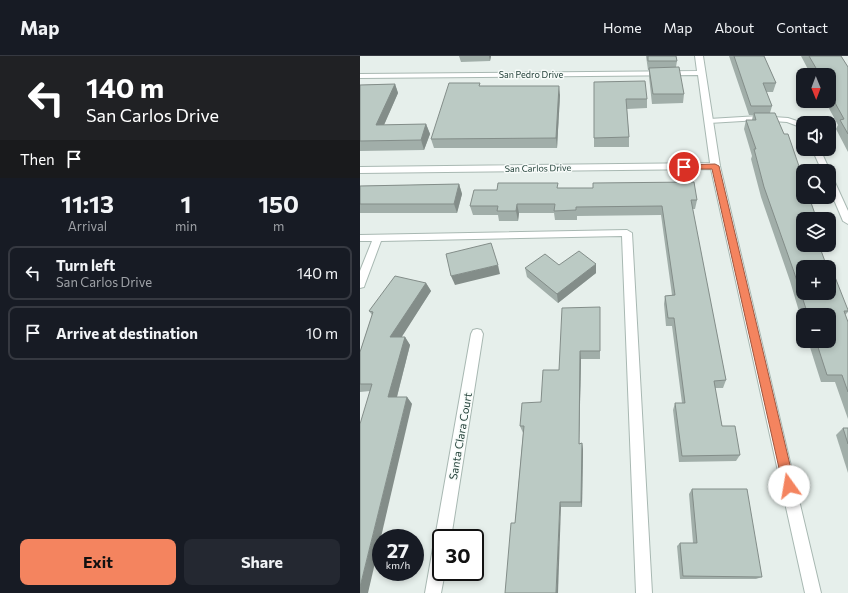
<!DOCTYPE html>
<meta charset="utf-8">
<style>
body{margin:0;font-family:Commissioner,sans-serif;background:#242831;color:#f1f3f6;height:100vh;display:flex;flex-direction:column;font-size:15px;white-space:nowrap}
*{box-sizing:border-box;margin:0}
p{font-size:13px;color:#9ea1a6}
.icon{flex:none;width:22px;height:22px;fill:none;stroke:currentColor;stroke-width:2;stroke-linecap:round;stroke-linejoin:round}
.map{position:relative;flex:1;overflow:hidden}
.drawer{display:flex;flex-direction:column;background:#171b24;width:360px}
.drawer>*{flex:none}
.hud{background:#202124;color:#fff;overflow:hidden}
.needle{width:26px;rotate:179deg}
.tools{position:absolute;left:436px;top:12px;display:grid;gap:8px}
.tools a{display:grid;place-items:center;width:40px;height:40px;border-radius:8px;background:#171b24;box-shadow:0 2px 6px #0003;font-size:20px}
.speed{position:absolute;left:12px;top:473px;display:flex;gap:8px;font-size:20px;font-weight:700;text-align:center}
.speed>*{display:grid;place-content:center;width:52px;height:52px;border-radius:50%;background:#171b24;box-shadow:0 2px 6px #0003;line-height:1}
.speed small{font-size:10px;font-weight:400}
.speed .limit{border:2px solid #111;border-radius:6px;background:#fff;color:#111}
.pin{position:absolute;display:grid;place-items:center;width:34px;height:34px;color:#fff;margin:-17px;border:2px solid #fff;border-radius:50%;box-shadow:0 1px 4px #0007}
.me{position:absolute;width:44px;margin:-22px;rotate:347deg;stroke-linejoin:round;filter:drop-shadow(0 0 3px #0008)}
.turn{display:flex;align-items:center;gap:14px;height:84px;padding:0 20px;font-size:18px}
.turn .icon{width:52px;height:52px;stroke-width:2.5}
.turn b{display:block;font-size:28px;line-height:34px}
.then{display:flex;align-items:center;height:38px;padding:0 20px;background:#0003;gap:8px;font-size:15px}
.eta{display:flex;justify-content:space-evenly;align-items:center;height:68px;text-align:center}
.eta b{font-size:24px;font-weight:700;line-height:28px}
.button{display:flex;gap:8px;margin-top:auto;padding:8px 20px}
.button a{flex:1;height:46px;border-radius:8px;background:#f4845f;color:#111;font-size:16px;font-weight:700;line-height:46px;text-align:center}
.button a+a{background:#242831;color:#f1f3f6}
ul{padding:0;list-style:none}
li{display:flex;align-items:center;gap:12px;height:54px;margin:0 8px 6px;padding:0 12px;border:2px solid #363941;border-radius:8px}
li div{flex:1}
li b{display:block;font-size:15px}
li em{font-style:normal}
header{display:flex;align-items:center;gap:24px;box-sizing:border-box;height:56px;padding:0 20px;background:#171b24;border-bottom:1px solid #363941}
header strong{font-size:19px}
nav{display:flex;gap:22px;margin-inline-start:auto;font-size:14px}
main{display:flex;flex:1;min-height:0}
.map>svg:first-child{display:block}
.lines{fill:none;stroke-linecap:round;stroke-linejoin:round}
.lane-casing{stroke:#a8b8b2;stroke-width:2}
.street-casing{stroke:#a8b8b2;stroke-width:2}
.lane{fill:#fff;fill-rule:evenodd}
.street{fill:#fff;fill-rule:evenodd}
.wall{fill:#a1aea9}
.shaded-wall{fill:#838d89}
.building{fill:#bbcac4;stroke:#838d89}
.route{fill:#f4845f;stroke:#9f563e}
.labels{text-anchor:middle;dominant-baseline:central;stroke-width:3;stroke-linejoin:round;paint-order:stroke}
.far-street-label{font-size:9px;fill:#24423a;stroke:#f7fbf9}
.street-label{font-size:11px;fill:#24423a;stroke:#f7fbf9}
</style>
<header>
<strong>Map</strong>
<nav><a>Home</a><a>Map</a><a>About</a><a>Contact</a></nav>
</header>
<main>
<section class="drawer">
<div class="hud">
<div class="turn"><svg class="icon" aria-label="left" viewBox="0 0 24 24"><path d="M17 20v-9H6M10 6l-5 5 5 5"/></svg><div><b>140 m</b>San Carlos Drive</div></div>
<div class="then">Then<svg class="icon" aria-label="arrive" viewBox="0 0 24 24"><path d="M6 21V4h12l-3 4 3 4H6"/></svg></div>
</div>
<div class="eta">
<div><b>11:13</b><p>Arrival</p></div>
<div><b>1</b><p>min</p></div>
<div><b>150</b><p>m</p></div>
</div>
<ul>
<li><svg class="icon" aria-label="left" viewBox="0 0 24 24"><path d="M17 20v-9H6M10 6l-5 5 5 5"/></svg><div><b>Turn left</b><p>San Carlos Drive</p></div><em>140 m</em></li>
<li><svg class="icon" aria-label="arrive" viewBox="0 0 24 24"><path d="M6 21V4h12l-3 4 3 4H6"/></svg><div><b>Arrive at destination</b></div><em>10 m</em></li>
</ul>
<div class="button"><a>Exit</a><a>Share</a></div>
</section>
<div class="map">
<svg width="488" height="537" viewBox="0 0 488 537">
<rect width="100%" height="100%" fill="#e6efeb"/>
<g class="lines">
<defs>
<g id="lane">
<path d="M399 60 428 62 443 67V72L427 66 399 64 349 67 345 65 349 63Z"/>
<path d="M452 93H460L470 115 469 117V115H462Z"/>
<path d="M469 119 473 122 488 155V168L483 165 469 132Z"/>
<path d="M267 174 272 177 292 537H276L262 180 21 185 5 228 4 231 0 232V215L12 185H0V179Z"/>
</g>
<g id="street">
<path d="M335 0H343L360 110 461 537H445L351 113 0 117V111L350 107 338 19 0 22V18L337 15Z"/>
<path d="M117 273 121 274 123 278 91 482H81V516H85L81 537H65L73 492 77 486 75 482 111 278 113 274Z"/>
</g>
</defs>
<!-- lane casing -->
<use href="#lane" class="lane-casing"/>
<!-- street casing -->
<use href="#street" class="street-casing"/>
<!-- lane -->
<use href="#lane" class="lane"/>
<!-- street -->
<use href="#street" class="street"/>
</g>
<!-- wall -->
<g class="wall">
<path d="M99 0H131L130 5 101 6Z"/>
<path d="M286 0H316L317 5 316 11 324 38 323 47 292 48 289 21V14H288Z"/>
<path d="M369 0H404L416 27 413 36H406L412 50 410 57 455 158 453 163H443V211L488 254V256L485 259 488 266V363L475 326H461L448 285H469V259H443V269L430 225 401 141 391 103 392 100 384 73 386 64H392L393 59H389Z"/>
<path d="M441 0H481L488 11V96L476 73 478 69 465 45H469V19H451Z"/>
<path d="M234 26 287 43V52L267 53 269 81V91H234Z"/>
<path d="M35 28 38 37 24 69 66 68 70 78 64 94 0 95V29Z"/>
<path d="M121 30 200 39 197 92H74L71 83Z"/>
<path d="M99 128 102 138 97 157H0V130Z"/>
<path d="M198 132 337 144 335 153H332L366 324 363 332H355L362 370 380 399 376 405 319 406 313 354 315 347H322L312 270H306L304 248 305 240 312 239 301 159 217 160V164H195L194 157H159L158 165H139L138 159H113L110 150 137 134Z"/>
<path d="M199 209 236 217 198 247 167 221 165 212Z"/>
<path d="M66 227 71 235 41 281H45L50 289 37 341H47L52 348 10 335 0 336V296L12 259 9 255Z"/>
<path d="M240 251V303H221L219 388 222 387 223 394 222 451H201L155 467 163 377 160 370 181 346 199 314Z"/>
<path d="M483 372H488V417L476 379Z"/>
<path d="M332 433 402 521 396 523H320L317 490 320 487H333L329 438Z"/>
</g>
<!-- shaded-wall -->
<g class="shaded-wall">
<path d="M129 0H131L130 5Z"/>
<path d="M35 28 38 37 20 78 16 69Z"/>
<path d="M199 30 200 39 197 92 196 82Z"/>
<path d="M66 68 70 78 64 94 61 84Z"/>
<path d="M99 128 102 138 97 157 94 148Z"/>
<path d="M157 148 159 157 158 165 156 155Z"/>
<path d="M236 208V217L198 247 197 238Z"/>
<path d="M138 209 140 218 95 229 91 220Z"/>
<path d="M66 227 71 235 36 290 30 281Z"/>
<path d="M45 281 50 289 35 348 28 341Z"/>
<path d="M220 295 221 303 219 394V388Z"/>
<path d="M47 341 52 348 8 537H0V531Z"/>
<path d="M222 387 223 394 222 451 221 446Z"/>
<path d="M200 446 201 451 198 537H196Z"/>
</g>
<!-- building -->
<g class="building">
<path d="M288 0H316L317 5H288Z"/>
<path d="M374 0H404L416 27H403L412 50H391Z"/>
<path d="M449 0H481L488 11V78L480 64 484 63 469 36V19H460Z"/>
<path d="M319 11 324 38H293L289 12Z"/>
<path d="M285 25 287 43H266L269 81 234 82V26Z"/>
<path d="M89 27H120L119 30H199L196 82 71 83Z"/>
<path d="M35 28 16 69 66 68 61 84 0 85V29Z"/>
<path d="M394 57H415L424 78H428L443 122V141H449L455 158H446L448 163H443V189H459L467 211H443V237H469V216H473L488 254V255H484L488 266V336L482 319H467L456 285H469V259H448L434 216 404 131 394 93H396L386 64H396Z"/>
<path d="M334 126 337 144H331L366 324 354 325 362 370H375L380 399 322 400 315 347H325L314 262H308L305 240 315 239 302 150 216 151V154L194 155 195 148H157L156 155H137L138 150H110L114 134H137L138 127H198L197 132H233V127Z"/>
<path d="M99 128 94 148H0V130Z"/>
<path d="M131 187 138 209 91 220 86 198Z"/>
<path d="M219 195 236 208 197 238 165 212 185 198 199 209Z"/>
<path d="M35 220 66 227 30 281H45L28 341H47L0 531V368L12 328H0V296L13 256 9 255Z"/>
<path d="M240 251V295H220L219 388 222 387 221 446H200L196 537H145L151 467H155L164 370H160L162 347 181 346 183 314H199L202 252Z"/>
<path d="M483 372H488V388Z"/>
<path d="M332 433H387L402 521 323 520 320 487H337Z"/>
</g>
<!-- route -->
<path class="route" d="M355 108 359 110 435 430 433 434 429 436 425 434 423 430 352 113H324L321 111 324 109Z"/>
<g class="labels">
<!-- far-street labels -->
<g class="far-street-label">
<text x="171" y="18">San Pedro Drive</text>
<text transform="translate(178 112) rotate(-1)">San Carlos Drive</text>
</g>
<!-- street labels -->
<g class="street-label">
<text transform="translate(100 380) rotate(-80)">Santa Clara Court</text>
</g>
</g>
</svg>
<div class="tools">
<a><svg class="needle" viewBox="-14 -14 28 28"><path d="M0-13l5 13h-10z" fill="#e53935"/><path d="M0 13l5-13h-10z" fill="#9ea1a6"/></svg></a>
<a><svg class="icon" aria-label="sound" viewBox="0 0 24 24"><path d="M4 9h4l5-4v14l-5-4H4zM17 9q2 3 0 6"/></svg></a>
<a><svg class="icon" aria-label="search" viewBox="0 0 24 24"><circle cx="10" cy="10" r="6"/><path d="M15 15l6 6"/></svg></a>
<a><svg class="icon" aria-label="layers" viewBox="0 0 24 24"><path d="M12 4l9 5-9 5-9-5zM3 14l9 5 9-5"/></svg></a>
<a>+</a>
<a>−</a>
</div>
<div class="speed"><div>27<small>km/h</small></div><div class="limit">30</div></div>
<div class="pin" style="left:324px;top:111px;background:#d93025"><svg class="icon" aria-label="arrive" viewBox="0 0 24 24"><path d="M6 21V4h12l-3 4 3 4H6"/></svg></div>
<svg class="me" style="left:429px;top:430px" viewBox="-20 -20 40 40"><circle r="19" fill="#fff"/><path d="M0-13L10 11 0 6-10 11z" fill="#f4845f"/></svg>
</div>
</main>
